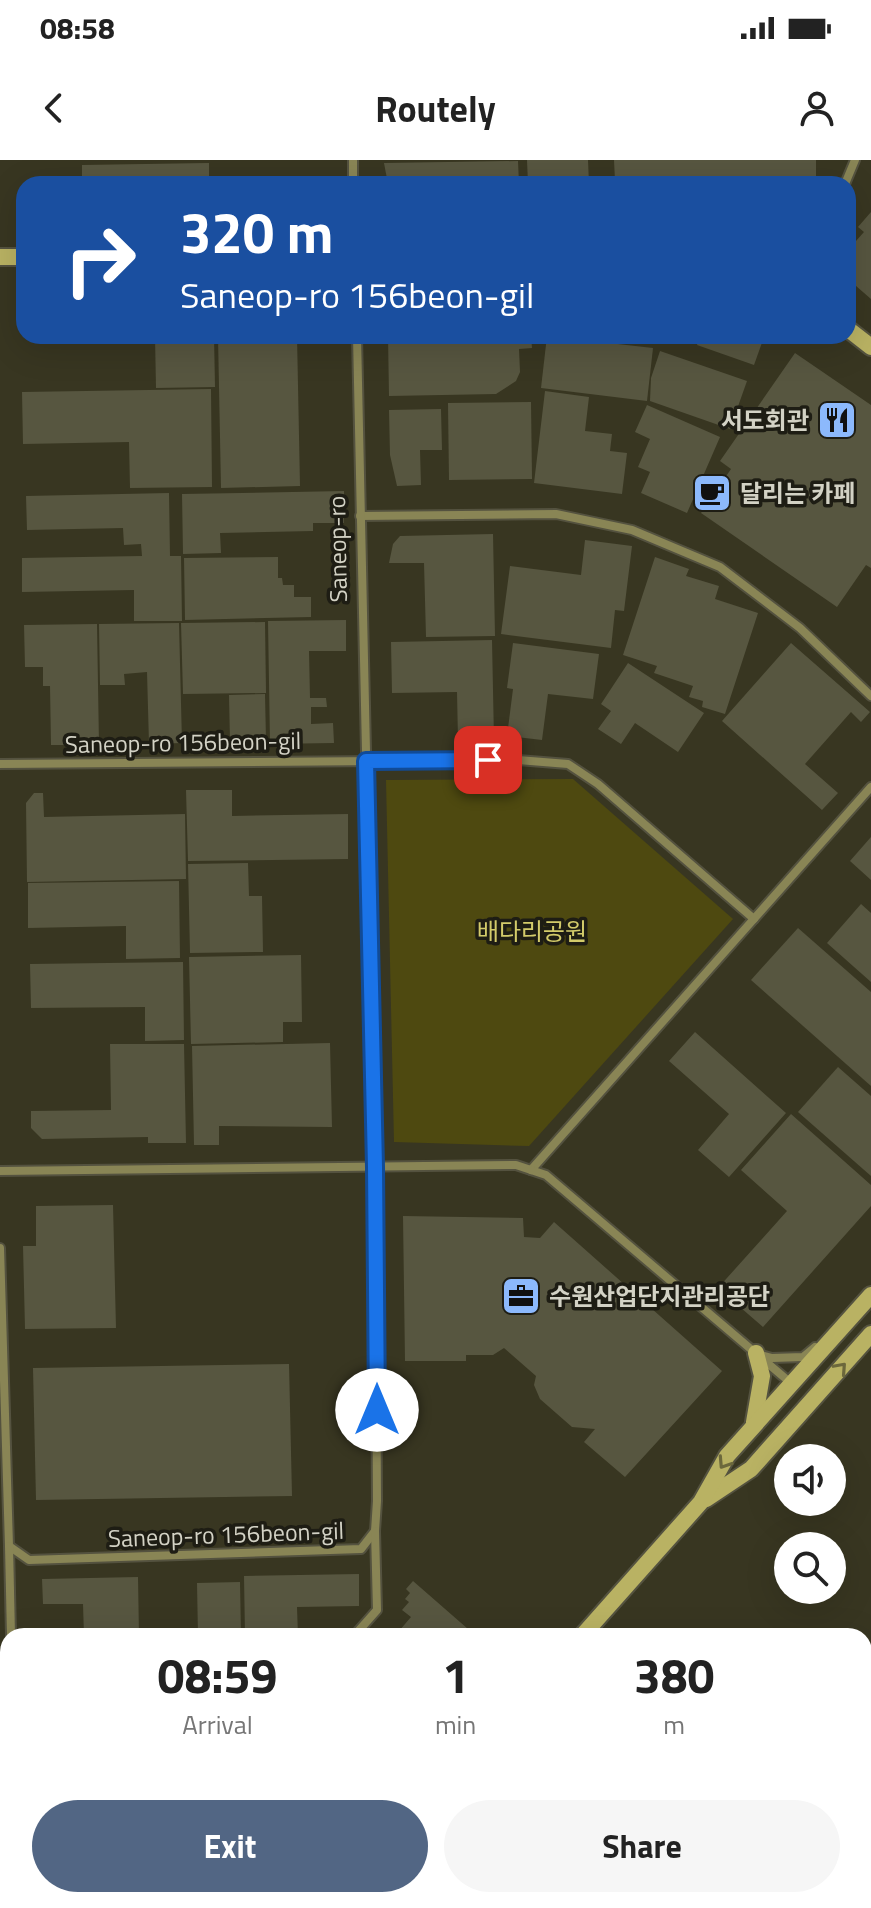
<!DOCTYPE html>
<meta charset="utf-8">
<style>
body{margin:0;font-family:"Titillium Web","Noto Sans KR",sans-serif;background:#f6f6f6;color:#222;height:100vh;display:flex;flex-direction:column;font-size:30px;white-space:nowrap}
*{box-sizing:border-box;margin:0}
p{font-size:26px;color:#767676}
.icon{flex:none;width:44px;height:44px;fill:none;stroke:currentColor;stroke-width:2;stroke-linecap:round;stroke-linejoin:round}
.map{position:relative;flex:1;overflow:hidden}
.side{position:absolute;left:0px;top:1468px;width:872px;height:280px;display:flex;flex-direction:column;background:#fff;border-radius:24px 24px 0 0;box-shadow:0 8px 32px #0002}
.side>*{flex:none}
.top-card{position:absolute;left:16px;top:16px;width:840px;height:168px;border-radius:24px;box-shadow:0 8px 32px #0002;background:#1a4fa0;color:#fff;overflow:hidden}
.tools{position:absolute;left:774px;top:1284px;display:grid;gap:16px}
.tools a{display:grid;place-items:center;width:72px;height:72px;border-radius:50%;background:#fff;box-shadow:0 8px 32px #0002;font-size:40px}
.pin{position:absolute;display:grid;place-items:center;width:68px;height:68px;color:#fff;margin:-34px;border-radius:16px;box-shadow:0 4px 12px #0006}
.me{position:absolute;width:88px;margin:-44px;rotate:0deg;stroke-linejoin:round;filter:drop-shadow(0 0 6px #0008)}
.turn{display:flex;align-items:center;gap:28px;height:168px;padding:0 32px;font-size:36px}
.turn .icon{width:104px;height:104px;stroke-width:2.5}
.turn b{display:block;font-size:56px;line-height:68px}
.eta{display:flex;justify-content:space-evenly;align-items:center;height:136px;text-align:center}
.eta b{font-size:48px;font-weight:700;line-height:56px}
.action{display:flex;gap:16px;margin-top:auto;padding:16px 32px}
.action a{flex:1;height:92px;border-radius:48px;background:#526684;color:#fff;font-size:32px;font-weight:700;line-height:92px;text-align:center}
.action a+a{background:#f6f6f6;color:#222}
.status{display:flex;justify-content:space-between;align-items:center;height:56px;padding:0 40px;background:#fff;direction:ltr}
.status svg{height:22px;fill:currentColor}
header{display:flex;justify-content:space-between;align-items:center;height:104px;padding:0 32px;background:#fff;font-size:36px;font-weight:700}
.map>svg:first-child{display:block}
.green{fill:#4e4910}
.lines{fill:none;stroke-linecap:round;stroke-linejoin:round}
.stream{stroke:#3f506b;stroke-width:4}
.building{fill:#575640}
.street-casing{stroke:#54523f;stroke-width:12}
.secondary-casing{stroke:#54523f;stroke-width:20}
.street{stroke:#898555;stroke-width:8}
.secondary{stroke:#b9b263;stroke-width:16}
.oneway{stroke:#6c683c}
.route-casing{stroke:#114b97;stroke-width:20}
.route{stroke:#1a73e8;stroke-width:14}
.labels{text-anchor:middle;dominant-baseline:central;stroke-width:7;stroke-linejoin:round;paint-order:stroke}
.poi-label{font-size:24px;font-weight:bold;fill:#d3d2c5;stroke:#1e1d14;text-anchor:start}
.street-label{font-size:24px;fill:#d3d2c5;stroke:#1e1d14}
.park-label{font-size:24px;fill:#d3cb6a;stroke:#1e1d14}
</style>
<div class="status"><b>08:58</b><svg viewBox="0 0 49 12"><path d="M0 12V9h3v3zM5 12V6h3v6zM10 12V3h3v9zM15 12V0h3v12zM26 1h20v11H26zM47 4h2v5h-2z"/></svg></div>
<header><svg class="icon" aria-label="back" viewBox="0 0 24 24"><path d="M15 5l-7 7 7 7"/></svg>Routely<svg class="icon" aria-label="person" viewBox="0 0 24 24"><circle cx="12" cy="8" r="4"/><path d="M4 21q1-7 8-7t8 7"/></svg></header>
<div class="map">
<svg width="871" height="1748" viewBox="0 0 871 1748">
<rect width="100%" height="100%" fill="#383621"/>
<!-- green -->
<path class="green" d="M573 619 733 759 529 986 394 982 386 620Z"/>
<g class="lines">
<!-- stream -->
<path class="stream" d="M866 1748 871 1734"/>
</g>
<!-- building -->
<g class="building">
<path d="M527 0H588L589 24H528Z"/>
<path d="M614 0H816V20L734 21V24H698V20L615 21Z"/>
<path d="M518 1 519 24H388L384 3Z"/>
<path d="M209 3V24H82V5Z"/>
<path d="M871 52V139L848 119V90L864 72 858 67Z"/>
<path d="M155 176H214L215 227 156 228Z"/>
<path d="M218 176H297L300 326 221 328Z"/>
<path d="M388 176H531L532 188 519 189 520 212 516 221 496 234 389 236Z"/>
<path d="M547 176 653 188 647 241 541 228Z"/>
<path d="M700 176H760L764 177 754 205 697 185Z"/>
<path d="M660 191 747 221 730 269 650 241 651 218Z"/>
<path d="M795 193 871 245V408L866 405 837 447 701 353 731 309 720 301Z"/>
<path d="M211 229 212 327 130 328 129 282 23 284 22 232Z"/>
<path d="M545 231 589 237 585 271 612 274 610 291 627 293 622 334 534 323Z"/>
<path d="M531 242 532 319 449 320 448 243Z"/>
<path d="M647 245 720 277 687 353 641 333 650 312 638 307 650 279 635 272Z"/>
<path d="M441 249 442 290H420L421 325 397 326 390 295 389 250Z"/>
<path d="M344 331V363H313V371L220 373 221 393 183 394 182 334Z"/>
<path d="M169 333 170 396H181L182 461H134V430L22 432V398L142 396 141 384 124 385 123 368 27 370 26 336Z"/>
<path d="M493 374 495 476 426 477 424 403H389L393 384 400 376Z"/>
<path d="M585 380 632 386 624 451 615 450 611 488 501 474 510 406 581 415Z"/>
<path d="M278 397V418H282L283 425H294V437H311V457L185 460 184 398Z"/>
<path d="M655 397 689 409 686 416 719 426 715 439 758 453 725 554 702 547 703 541 689 537 693 526 654 513 657 506 623 495Z"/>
<path d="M346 460V491H309L310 538H326L327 547H311V564L333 563 334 583 270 584 268 461Z"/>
<path d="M265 462 266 533 183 534 181 463Z"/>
<path d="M179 463 182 583 149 584 147 512 124 514 125 525H100L99 464Z"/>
<path d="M97 464 99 585H51L50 526H43V507H25L24 465Z"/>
<path d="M492 480 494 580H458L457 532 392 533 391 482Z"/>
<path d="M513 483 599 494 593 539 548 534 542 580 507 576 513 529 507 528Z"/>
<path d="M791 483 870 552 861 562 851 552 805 604 838 633 822 650 722 561Z"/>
<path d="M628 503 704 553 678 592 635 563 621 584 598 569 611 551 601 544Z"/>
<path d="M265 534 266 581H230L229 535Z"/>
<path d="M186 630H232V656L348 654V699L188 701Z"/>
<path d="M34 633H43L44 657 185 654 186 719 27 722 26 643Z"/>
<path d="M871 677V720L850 701Z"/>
<path d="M248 703 249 736H262L263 792 190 793 188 704Z"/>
<path d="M179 721 180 798 126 799V766L28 768V723Z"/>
<path d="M861 744 871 753V822L827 783Z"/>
<path d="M798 768 871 832V926L751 820Z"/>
<path d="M301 795 302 862H283V882L191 884 189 797Z"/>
<path d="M183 802 184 880 145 881V847L31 848 30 804Z"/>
<path d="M695 872 786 953 729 1017 698 990 729 954 669 901Z"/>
<path d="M330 883 332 967 219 966V985H194L192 886Z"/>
<path d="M110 884H184L186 983H148V977L42 979 31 968V951L111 950Z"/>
<path d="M838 907 871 936V1016L798 952Z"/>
<path d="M791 954 871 1025V1046L763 1167 718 1128 787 1051 741 1010Z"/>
<path d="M113 1045 116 1168 25 1169 23 1086H36V1046Z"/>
<path d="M403 1056 523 1058 524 1077 540 1078 554 1062 722 1211 625 1317 584 1282 595 1269 572 1267 540 1239 534 1225 536 1216 504 1188 493 1195H466V1201H405Z"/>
<path d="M289 1204 292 1336 36 1340 33 1208Z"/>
<path d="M359 1414V1446L297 1447 298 1476H245L244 1416Z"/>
<path d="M138 1417 139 1476H84L83 1444H43L42 1419Z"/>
<path d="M413 1421 476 1476H405L399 1471 411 1457 402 1450 409 1442 405 1439 410 1433 406 1429Z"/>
<path d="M240 1422 241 1476H198L197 1423Z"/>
<path d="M188 1740H226L235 1748H181Z"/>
</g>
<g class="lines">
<defs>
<g id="street">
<path d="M353 0V24"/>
<path d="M845 24 855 0"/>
<path d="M360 356 556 354 632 370 720 407 800 468 871 536"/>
<path d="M0 604 518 600 568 604 598 624 754 759"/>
<path d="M531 1010 871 627"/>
<path d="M0 1011 516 1005 546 1015 792 1224"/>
<path d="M0 1088 9 1386 29 1400 361 1389 375 1371 377 1341 375 1007 357 176"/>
<path d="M761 1195 772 1198 803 1197 815 1187"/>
<path d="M9 1386 11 1476"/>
<path d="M354 1476 377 1450 375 1371"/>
<path d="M864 1670 871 1650"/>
<path d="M19 1740V1745L69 1740"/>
<path d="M836 1748 839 1740"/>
</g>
<g id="secondary">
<path d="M0 97H24"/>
<path d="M848 169 871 187"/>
<path d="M754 1262 762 1216 756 1193"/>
<path d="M706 1339 751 1309 871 1174"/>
<path d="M582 1476 701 1342 727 1296 871 1135"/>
<path d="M339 1748 347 1740"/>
</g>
</defs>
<!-- street casing -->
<use href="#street" class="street-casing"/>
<!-- secondary casing -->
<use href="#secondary" class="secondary-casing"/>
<!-- street -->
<use href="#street" class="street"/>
<!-- secondary -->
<use href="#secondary" class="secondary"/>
</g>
<!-- one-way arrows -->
<defs><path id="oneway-chevron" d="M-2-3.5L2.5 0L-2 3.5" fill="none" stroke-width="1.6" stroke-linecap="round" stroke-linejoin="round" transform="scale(2)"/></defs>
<g class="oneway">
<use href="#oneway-chevron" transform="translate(841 1208) rotate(-48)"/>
<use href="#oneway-chevron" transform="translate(724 1303) rotate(123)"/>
</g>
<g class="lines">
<defs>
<path id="route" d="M377 1250 375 1007 366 601 488 600"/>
</defs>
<!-- route casing -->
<use href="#route" class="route-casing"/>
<!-- route -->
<use href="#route" class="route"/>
</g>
<!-- icons -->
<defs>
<symbol id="restaurant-square" viewBox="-11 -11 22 22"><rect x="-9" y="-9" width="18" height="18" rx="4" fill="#8cb9fc" stroke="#1e1d14"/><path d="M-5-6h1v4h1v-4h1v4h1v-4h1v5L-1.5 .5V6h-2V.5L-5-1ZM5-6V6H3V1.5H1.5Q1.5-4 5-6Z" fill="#111"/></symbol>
<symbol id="cafe-square" viewBox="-11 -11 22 22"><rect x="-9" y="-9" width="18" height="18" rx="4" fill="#8cb9fc" stroke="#1e1d14"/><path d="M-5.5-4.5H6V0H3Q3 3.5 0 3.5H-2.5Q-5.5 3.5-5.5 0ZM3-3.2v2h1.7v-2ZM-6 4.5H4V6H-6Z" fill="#111"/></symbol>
<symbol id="office-square" viewBox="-11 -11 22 22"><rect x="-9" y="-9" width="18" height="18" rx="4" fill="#8cb9fc" stroke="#1e1d14"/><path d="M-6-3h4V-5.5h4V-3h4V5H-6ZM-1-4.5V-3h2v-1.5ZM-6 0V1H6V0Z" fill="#111"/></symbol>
</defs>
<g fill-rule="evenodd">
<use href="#restaurant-square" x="815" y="238" width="44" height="44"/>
<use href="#cafe-square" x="690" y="311" width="44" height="44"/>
<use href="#office-square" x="499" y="1114" width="44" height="44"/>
</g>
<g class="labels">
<!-- poi labels -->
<g class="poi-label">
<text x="809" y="260" text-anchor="end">서도회관</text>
<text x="740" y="333">달리는 카페</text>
<text x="549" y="1136">수원산업단지관리공단</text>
</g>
<!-- street labels -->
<g class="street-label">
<text transform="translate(337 389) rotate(-91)">Saneop-ro</text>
<text transform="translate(183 582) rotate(-1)">Saneop-ro 156beon-gil</text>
<text transform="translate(226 1374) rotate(-2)">Saneop-ro 156beon-gil</text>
</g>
<!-- park labels -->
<g class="park-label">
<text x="532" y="771">배다리공원</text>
</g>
</g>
</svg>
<div class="tools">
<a><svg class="icon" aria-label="sound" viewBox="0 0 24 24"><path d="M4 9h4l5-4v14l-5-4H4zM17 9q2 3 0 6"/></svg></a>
<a><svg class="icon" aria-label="search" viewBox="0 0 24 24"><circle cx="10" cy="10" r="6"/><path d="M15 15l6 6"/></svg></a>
</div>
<div class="pin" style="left:488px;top:600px;background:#d93025"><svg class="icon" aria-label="arrive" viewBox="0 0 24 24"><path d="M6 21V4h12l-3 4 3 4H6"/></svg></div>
<svg class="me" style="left:377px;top:1250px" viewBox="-20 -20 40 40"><circle r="19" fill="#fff"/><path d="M0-13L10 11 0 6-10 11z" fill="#1a73e8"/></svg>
<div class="top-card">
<div class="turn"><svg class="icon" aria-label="right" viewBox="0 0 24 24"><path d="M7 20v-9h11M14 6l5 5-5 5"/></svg><div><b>320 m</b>Saneop-ro 156beon-gil</div></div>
</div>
<section class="side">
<div class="eta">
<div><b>08:59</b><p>Arrival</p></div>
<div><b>1</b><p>min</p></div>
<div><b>380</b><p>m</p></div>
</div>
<div class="action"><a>Exit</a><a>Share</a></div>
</section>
</div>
